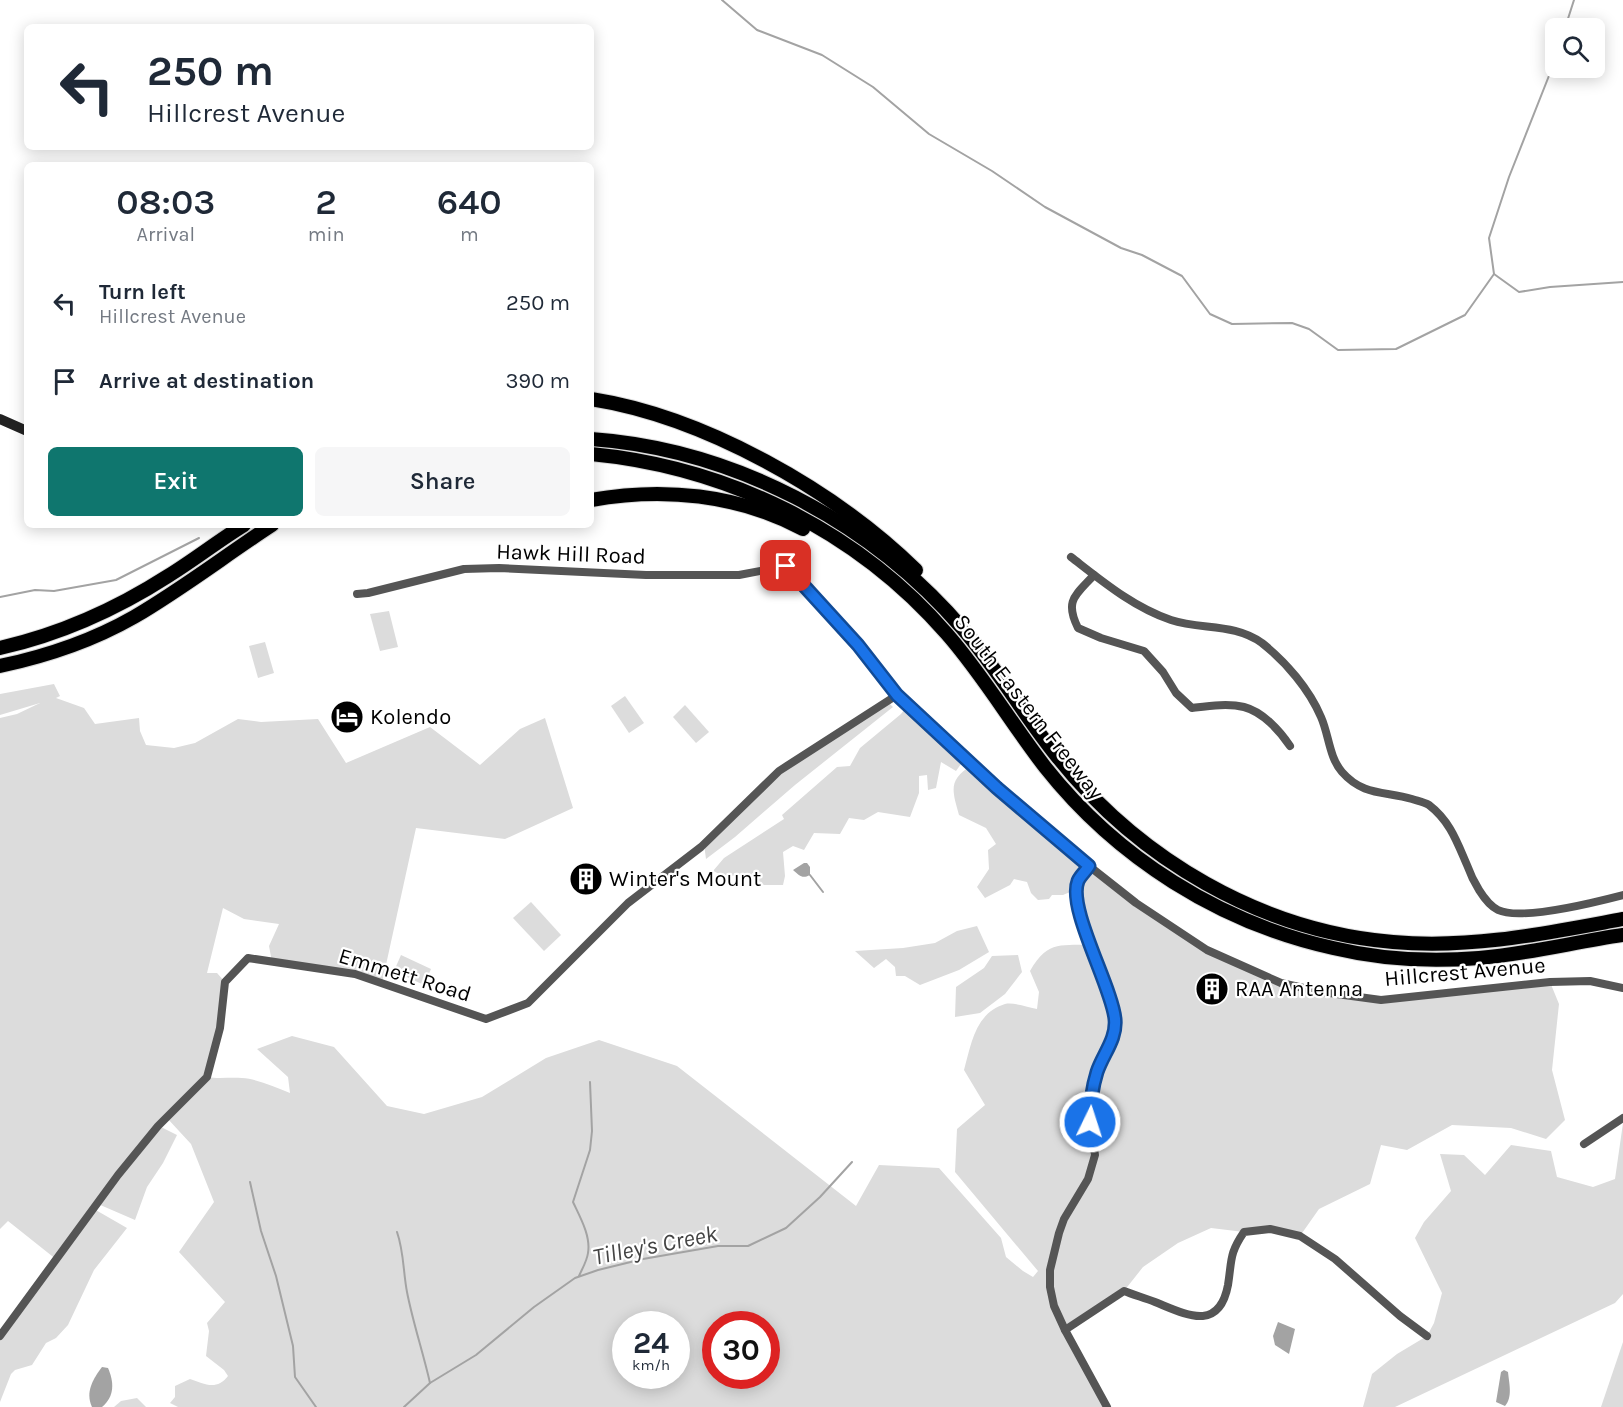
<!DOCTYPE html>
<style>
body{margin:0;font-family:Karla,sans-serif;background:#f6f6f7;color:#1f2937;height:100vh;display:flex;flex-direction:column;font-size:22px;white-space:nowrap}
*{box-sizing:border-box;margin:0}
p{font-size:20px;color:#747a83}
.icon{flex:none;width:33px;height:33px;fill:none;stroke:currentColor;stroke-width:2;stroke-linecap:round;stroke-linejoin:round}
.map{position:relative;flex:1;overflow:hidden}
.panel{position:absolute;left:24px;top:162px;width:570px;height:366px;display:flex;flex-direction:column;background:#fff;border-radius:9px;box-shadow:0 3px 15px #0003}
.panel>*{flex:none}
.hud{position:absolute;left:24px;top:24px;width:570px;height:126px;border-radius:9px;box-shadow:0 3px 15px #0003;background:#fff;color:#1f2937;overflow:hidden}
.tools{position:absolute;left:1545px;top:18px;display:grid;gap:12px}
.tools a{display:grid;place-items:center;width:60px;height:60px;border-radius:9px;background:#fff;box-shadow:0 3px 15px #0003;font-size:30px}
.speed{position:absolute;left:612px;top:1311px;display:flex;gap:12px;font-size:30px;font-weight:700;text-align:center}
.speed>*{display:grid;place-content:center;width:78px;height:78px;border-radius:50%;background:#fff;box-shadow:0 3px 15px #0003;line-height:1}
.speed small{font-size:15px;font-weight:400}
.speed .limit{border:9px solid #d22;background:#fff;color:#111}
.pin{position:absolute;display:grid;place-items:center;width:51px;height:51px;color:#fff;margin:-26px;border-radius:12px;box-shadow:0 3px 9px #0006}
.me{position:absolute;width:66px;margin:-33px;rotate:4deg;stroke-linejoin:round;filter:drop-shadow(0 0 4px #0008)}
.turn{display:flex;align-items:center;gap:21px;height:126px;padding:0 24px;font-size:27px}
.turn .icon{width:78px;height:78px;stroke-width:2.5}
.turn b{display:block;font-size:42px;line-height:51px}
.eta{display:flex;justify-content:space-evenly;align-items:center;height:102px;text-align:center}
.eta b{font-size:36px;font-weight:600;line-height:42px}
.action{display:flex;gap:12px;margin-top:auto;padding:12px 24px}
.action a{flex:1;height:69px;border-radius:9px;background:#0f766e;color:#fff;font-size:24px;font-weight:600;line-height:69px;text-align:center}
.action a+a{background:#f6f6f7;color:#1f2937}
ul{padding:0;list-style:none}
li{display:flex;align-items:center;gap:18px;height:78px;padding:0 24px}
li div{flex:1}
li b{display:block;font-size:22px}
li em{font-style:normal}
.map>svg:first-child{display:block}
.green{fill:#dcdcdc;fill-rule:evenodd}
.water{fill:#a3a3a3}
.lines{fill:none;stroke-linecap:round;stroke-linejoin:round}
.stream{stroke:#a3a3a3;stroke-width:2}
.highway-casing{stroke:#dbdbdb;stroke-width:16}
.street{stroke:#555;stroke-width:8}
.secondary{stroke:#222;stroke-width:10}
.highway{stroke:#000;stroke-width:14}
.route-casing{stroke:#114b97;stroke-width:15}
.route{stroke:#1a73e8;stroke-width:10}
.labels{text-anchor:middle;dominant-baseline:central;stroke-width:4.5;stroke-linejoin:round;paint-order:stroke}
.street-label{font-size:22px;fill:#000;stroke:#fff}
.poi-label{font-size:22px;fill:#000;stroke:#fff;text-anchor:start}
.water-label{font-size:24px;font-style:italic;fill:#444;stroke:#fff}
</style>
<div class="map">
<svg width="1623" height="1407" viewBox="0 0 1623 1407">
<rect width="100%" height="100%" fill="#fff"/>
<!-- green -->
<g class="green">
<path d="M389 611 398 647 380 651 370 614Z"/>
<path d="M265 642 274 673 258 678 249 646Z"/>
<path d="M54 684 60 696 56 698 84 708 95 724 139 718 140 731 146 745 174 748 195 743 238 719 261 722 318 719 346 763 430 727 480 765 520 729 545 718 573 808 505 839 416 828 382 983 355 974 272 962 269 946 279 924 244 919 223 908 207 973H217L225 982 207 1077C219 1079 230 1077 242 1078 258 1079 275 1087 290 1093L288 1077 257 1049 292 1036 334 1047 387 1106 424 1114 482 1097 546 1058 599 1040 677 1066 856 1206 879 1165 939 1168 1001 1238 1006 1257 1023 1271 1033 1277 1038 1271 955 1172 957 1129 985 1105 964 1070C971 1045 975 1013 1005 1004 1013 1002 1028 1007 1037 1009L1039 992 1030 971C1049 938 1062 947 1095 944L1077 895V889L1063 895H1052L1049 899 1038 900 1031 893 1027 882 1014 879 1010 885 985 898 977 887 989 869 988 850 996 844 986 828 959 815C952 790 948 780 972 765L1089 866 1207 950 1281 983 1381 1000 1550 982 1559 1004 1552 1070 1565 1120 1546 1139 1511 1128 1452 1125 1407 1150 1381 1145 1370 1184 1319 1209 1300 1236 1270 1229 1244 1232 1211 1228 1178 1243 1143 1267 1124 1291 1065 1330 1106 1407H178L170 1403 175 1397V1386L190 1379C204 1384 217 1391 228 1376L224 1370 206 1356 209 1331 207 1323 225 1302 179 1252 214 1202 191 1144 167 1118 159 1126 177 1135 163 1163 147 1187 135 1220 98 1204 94 1209 127 1228 94 1270 68 1325 56 1338 46 1343 32 1365 15 1370 11 1374 0 1402V1336L57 1260 8 1221 0 1229V718L17 714 40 703 0 715V694ZM626 1324H676V1376H626ZM716 1324H766V1376H716Z"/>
<path d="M625 696 644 723 629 733 611 706Z"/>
<path d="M888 702 893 707 795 785 735 837 706 859 704 844 779 771Z"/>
<path d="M685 705 709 732 696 743 673 717Z"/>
<path d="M908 705 948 743 945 747 961 764 956 771 941 762 936 788 928 790 927 775 919 776V793L910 817 878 812 864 820 849 818 840 834 814 833 804 850 793 846 783 852 785 876 783 885H764L749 873 726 877 713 871 724 858 784 819 782 815 837 767 850 766 860 748 901 714Z"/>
<path d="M531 902 561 935 544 951 513 918Z"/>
<path d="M977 926 989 952 959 970 920 985 905 976H896L895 967 886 959 874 968 855 951 903 948 935 943 957 931Z"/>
<path d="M401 955 431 969 424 985 394 971Z"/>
<path d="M1018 955 1022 972 1005 994 980 1013 955 1017 956 987 984 968 992 956Z"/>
<path d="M1623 1123V1294L1615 1303 1395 1407H1363L1372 1374 1397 1354 1427 1336 1434 1323 1442 1293 1415 1238 1424 1222 1451 1191 1440 1154 1464 1155 1485 1175 1511 1145 1551 1151 1557 1177 1593 1187 1615 1179Z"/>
<path d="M1623 1342V1407H1601Z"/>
<path d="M137 1398 146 1407H114L121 1401Z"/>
</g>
<!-- water -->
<g class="water">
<path d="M804 863H807L810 867V875C802 879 800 876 793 870Z"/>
<path d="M1278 1322 1295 1329 1289 1354 1275 1345 1273 1336Z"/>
<path d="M102 1367 108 1368C114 1382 115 1396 102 1407H92C85 1392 93 1379 102 1367Z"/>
<path d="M1504 1370 1508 1372C1509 1383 1513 1397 1505 1406L1496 1402 1501 1372Z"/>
</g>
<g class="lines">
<!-- stream -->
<g class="stream">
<path d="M722 0 757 30 822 55 873 87 929 134 992 171 1045 207 1121 248 1142 255 1182 276 1210 314 1232 324 1292 323 1309 329 1338 350 1396 349 1465 315 1494 274 1489 238 1509 177 1556 58"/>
<path d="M1565 28 1574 0"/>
<path d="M1494 274 1519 292 1550 287 1623 282"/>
<path d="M0 597 35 590 54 591 116 580 199 538"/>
<path d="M810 875 823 892"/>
<path d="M250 1182 261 1231 276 1276 293 1346 295 1377 316 1407"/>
<path d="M397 1232C404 1252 403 1271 407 1292 413 1323 423 1352 430 1383"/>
<path d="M579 1276C582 1269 587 1261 588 1253 591 1236 580 1217 573 1202L590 1150 592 1131 590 1082"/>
<path d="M404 1407 430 1383 476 1355 534 1307 575 1278 598 1270 643 1259 718 1246H748L786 1228 820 1197 852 1162"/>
</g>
<defs>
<g id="highway">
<path d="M591 399C705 417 834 490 916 570"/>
<path d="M591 439C732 449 870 521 962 628 997 668 1023 714 1056 755 1138 859 1261 931 1393 942 1472 949 1547 933 1623 919"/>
<path d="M591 454C727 467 857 530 947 634 983 675 1011 723 1045 767 1117 858 1220 923 1333 948 1379 959 1431 962 1479 958 1527 954 1575 942 1623 935"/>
<path d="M591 500C663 487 737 494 803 529"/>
<path d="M0 648C61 634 115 610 168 576 194 560 218 541 244 525"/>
<path d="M0 666C47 656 92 641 134 617 182 589 226 555 272 525"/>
</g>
</defs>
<!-- highway casing -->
<use href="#highway" class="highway-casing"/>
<!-- street -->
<g class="street">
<path d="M1071 557C1102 581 1133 607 1171 620 1202 630 1234 623 1262 643 1286 662 1309 689 1321 717 1329 735 1329 757 1342 772 1363 796 1385 791 1412 799 1418 801 1424 802 1429 805 1450 821 1457 842 1467 865 1472 879 1484 903 1498 910 1521 921 1596 902 1623 895"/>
<path d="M1094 575C1076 595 1064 600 1078 628L1101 638 1144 651 1163 672 1176 693 1192 708C1208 706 1228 703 1244 707 1263 712 1280 731 1290 746"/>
<path d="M357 594 368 593 464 569 499 568 646 575H739L786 566 858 645 897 695 997 788 1089 866 1136 903 1207 950 1281 983 1322 992 1381 1000 1550 982 1590 981 1623 988"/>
<path d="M1089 866 1078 881V905L1108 992 1115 1019 1109 1048 1098 1070 1091 1097 1090 1122 1095 1155 1088 1179 1064 1219 1059 1233 1050 1270V1287L1054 1306 1065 1330 1107 1407"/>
<path d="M1584 1144 1623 1118"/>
<path d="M1065 1330 1124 1291C1134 1295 1145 1298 1155 1302 1185 1314 1219 1333 1228 1285 1232 1260 1229 1254 1244 1232L1270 1229 1300 1236 1335 1259 1400 1316 1427 1336"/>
<path d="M0 1336 118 1175 158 1126 207 1077 220 1028 225 982 248 958 355 974 486 1019 528 1003 628 903 701 847 779 771 897 695"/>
</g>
<!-- secondary -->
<path class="secondary" d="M0 419 27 431"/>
<!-- highway -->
<use href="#highway" class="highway"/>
</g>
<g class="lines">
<defs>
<path id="route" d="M786 566 858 645 897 695 997 788 1089 866C1086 871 1080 876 1078 881 1067 908 1112 987 1115 1019 1117 1039 1103 1054 1097 1072 1092 1088 1090 1104 1090 1122"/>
</defs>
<!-- route casing -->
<use href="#route" class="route-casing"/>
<!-- route -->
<use href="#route" class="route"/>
</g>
<!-- icons -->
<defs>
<symbol id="hotel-disc" viewBox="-11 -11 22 22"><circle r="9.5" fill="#000" stroke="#fff"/><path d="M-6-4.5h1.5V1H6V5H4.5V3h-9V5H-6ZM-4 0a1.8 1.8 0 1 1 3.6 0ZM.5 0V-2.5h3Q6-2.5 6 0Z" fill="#fff"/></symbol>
<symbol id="building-disc" viewBox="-11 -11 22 22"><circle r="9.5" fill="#000" stroke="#fff"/><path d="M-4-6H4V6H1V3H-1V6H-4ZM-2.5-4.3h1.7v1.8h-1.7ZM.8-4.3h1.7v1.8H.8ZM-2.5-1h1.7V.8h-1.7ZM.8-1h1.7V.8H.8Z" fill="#fff"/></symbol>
</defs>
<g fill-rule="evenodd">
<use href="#hotel-disc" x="328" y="698" width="38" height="38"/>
<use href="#building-disc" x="567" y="860" width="38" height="38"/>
<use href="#building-disc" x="1193" y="970" width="38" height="38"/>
</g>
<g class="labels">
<!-- street labels -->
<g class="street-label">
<text transform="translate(571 554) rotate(2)">Hawk Hill Road</text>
<text transform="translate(1029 707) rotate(52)">South Eastern Freeway</text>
<text transform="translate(1465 972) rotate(-5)">Hillcrest Avenue</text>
<text transform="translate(405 975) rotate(17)">Emmett Road</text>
</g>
<!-- poi labels -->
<g class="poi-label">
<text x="370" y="717">Kolendo</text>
<text x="609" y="879">Winter's Mount</text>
<text x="1235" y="989">RAA Antenna</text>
</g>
<!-- water labels -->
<g class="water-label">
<text transform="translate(655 1245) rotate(-11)">Tilley's Creek</text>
</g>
</g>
</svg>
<div class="tools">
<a><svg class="icon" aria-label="search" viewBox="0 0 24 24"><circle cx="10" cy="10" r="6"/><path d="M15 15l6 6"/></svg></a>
</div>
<div class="speed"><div>24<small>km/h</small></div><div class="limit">30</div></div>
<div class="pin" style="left:786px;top:566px;background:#d93025"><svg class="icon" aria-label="arrive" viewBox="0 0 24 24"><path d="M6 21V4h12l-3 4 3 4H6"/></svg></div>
<svg class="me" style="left:1090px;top:1122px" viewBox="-20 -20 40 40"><circle r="17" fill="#1a73e8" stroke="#fff" stroke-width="3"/><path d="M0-11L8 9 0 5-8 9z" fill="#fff"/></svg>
<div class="hud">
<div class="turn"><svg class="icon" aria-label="left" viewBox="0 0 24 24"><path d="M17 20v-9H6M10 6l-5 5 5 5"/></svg><div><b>250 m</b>Hillcrest Avenue</div></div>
</div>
<section class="panel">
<div class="eta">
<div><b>08:03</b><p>Arrival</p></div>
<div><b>2</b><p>min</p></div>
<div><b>640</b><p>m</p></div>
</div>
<ul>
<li><svg class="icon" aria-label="left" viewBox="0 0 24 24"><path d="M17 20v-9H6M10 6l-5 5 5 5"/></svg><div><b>Turn left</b><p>Hillcrest Avenue</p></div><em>250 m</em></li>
<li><svg class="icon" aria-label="arrive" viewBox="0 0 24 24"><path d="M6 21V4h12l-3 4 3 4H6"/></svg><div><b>Arrive at destination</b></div><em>390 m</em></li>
</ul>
<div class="action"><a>Exit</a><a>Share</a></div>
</section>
</div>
